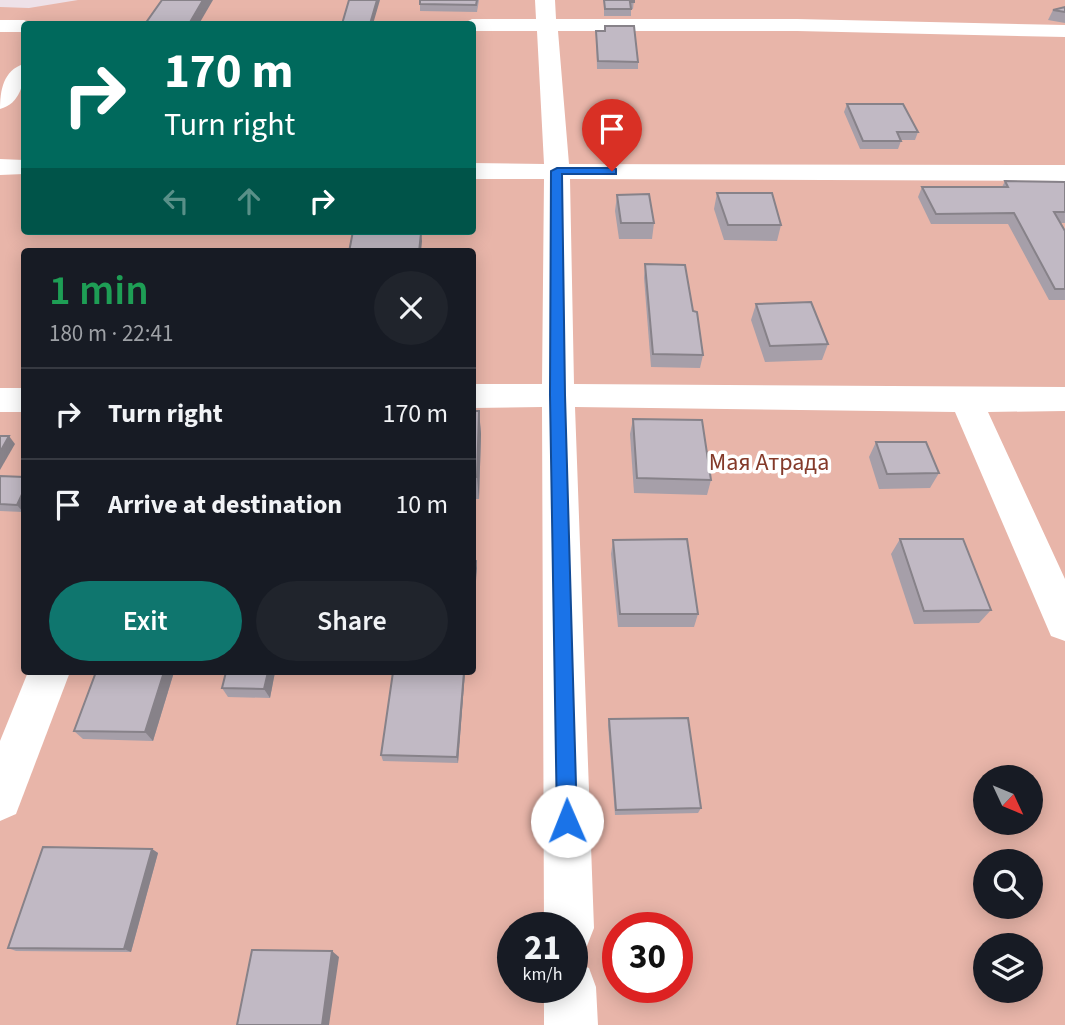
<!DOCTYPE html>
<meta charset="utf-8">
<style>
body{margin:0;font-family:"Source Sans 3",sans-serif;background:#20242c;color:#f1f3f6;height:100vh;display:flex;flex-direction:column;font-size:26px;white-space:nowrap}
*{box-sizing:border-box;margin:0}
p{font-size:23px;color:#9ea1a6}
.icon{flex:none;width:38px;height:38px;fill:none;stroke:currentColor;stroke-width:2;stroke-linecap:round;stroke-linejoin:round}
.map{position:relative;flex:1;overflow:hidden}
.side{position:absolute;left:21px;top:248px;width:455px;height:427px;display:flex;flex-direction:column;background:#171b24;border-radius:7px;box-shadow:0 4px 18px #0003}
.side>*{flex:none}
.banner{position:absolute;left:21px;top:21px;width:455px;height:214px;border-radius:7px;box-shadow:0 4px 18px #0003;background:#00695c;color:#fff;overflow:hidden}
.needle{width:46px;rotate:134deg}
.buttons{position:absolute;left:973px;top:765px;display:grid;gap:14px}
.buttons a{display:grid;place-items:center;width:70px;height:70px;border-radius:50%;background:#171b24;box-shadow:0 4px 18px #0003;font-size:35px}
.speed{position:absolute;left:497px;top:912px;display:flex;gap:14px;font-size:35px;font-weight:700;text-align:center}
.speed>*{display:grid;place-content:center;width:91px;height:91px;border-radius:50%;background:#171b24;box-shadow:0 4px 18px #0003;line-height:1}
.speed small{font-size:18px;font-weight:400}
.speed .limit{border:10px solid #d22;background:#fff;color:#111}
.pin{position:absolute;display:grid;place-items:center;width:60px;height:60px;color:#fff;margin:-72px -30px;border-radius:50% 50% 50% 0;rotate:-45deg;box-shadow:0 0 7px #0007}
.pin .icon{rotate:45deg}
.me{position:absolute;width:77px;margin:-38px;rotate:359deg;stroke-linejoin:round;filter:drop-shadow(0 0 5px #0008)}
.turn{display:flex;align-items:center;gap:24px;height:147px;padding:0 28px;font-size:32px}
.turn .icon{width:91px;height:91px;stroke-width:2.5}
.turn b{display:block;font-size:49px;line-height:60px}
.lanes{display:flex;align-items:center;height:66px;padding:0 28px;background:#0003;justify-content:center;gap:35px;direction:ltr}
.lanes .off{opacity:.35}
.round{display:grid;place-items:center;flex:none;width:74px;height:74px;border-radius:37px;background:#20242c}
.headline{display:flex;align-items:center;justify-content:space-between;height:119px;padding:0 28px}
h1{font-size:42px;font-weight:600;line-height:52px;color:#1e9e55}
.cta{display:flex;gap:14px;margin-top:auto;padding:14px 28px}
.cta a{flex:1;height:80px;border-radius:42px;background:#0f766e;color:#fff;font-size:28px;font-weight:600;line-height:80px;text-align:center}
.cta a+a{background:#20242c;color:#f1f3f6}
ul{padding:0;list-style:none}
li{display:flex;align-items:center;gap:21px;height:91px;padding:0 28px;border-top:2px solid #363941}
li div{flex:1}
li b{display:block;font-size:26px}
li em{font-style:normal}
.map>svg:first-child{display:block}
.green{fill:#e8b5a9;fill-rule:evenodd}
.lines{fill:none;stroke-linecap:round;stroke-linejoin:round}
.minor{fill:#fff;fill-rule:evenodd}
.wall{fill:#a69fa9}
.shaded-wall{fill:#878289}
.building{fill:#c1b9c4;stroke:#878289;stroke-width:2}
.route{fill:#1a73e8;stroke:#114b97;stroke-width:2}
.labels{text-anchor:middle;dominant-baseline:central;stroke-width:7;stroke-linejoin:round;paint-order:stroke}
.park-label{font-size:24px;fill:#843a2a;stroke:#fff}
</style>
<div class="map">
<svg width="1065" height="1025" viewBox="0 0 1065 1025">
<rect width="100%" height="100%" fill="#eee1e8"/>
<!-- green -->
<path class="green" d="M78 0H1065V1025H0V7L29 8ZM24 24H472V231H24ZM24 252H472V672H24ZM985 777H1031V822H985ZM985 861H1031V906H985ZM513 928H572V987H513ZM618 928H677V987H618ZM985 945H1031V990H985Z"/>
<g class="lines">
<!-- minor -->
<g class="minor">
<path d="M535 0H555L556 19H797L1065 25V37L797 31H558L569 164 1065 165V181L570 179 574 384 1065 387V411L988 412 1065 579V641L1051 636 955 412 575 407 594 928 587 946 572 952V928H544L542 407 472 408V384H542L544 179H472V163L544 164 537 31H472V24H462L472 19H536Z"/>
<path d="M0 20H24L33 24H24V32H0Z"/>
<path d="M24 64C25 82 20 104 0 109 0 91 3 70 24 64Z"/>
<path d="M0 159 24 160V174L0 175Z"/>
<rect x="0" y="388" width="24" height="24"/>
<path d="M28 672H70L16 814 0 821V741Z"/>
<path d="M572 962 589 968 596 987 598 1025H544V987H572Z"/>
</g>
</g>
<!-- wall -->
<g class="wall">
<path d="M420 0H479L477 12 420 11Z"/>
<path d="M604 0H634L633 9H631V16H604Z"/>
<path d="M1065 7V23L1048 20 1053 10Z"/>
<path d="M596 31 638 62V69H597Z"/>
<path d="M847 104 918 132 915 140H900L901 141 898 149H860L844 112Z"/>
<path d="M1005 181 1065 182V223H1060L1065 231V300H1049L1008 224H931L918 197 922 187H1002Z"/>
<path d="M717 193 781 225 777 241 724 240 714 209Z"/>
<path d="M617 195 654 223 652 239H619L615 211Z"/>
<path d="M645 264 693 311 703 355 700 368 651 367 644 278Z"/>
<path d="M756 304 828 344 822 360 765 362 751 320Z"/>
<path d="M472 411H479L481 434 479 499H472Z"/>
<path d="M633 419 711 480 707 495 634 493 630 434Z"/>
<path d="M876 442 939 473 930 488 879 489 869 457Z"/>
<path d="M0 476 23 512 0 511Z"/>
<path d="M900 539 991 610 979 623 914 624 891 554Z"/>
<path d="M613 540 698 614 694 627H618L611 554Z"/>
<path d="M96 672H174L153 741 83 739 74 731Z"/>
<path d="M275 672 270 698 228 697 222 688Z"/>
<path d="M465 672 458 763 383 761 381 755Z"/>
<path d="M609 719 701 808 698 813 615 815 608 725Z"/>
<path d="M152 849 158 853 131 952 16 951 8 948Z"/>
</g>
<!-- shaded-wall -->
<g class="shaded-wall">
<path d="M203 0H213L199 24H189Z"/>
<path d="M377 0H380L373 24H370Z"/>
<path d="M421 233 422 241 421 252H419Z"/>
<path d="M479 411 481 434 479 499 477 477Z"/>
<path d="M9 436 15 444 0 470V452Z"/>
<path d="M24 490V509L23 512 17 505Z"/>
<path d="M476 561 477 568 472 630V613Z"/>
<path d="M164 672H174L153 741 145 732Z"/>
<path d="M268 672H275L270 698 264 689Z"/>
<path d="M464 672H465L458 763 457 757Z"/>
<path d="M152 849 158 853 131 952 124 949Z"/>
<path d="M332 951 339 957 329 1025H322Z"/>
</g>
<!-- building -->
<g class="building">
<path d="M162 0H203L189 24H145Z"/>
<path d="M349 0H377L370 24H342Z"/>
<path d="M420 0H477L476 5 420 4Z"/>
<path d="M604 0H634V2H630L631 9H605Z"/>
<path d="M1065 7V12L1053 10Z"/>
<path d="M605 26H634L638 62 598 61 596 31H605Z"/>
<path d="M847 104H903L918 132H897L901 141H863Z"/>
<path d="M1005 181 1065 182V212H1054L1065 231V289H1055L1014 213 936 214 922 187H1008Z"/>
<path d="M717 193H772L781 225H728Z"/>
<path d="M649 194 654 223H621L617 195Z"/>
<path d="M353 231H391V232L421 233 419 252H349Z"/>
<path d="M645 264 685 265 693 311 697 312 703 355 653 354Z"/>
<path d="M811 302 828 344 770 346 756 304Z"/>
<path d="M472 411H479L477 477H472Z"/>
<path d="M633 419 702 420 711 480 637 478Z"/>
<path d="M0 436H9L0 452Z"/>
<path d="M876 442H926L939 473 887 474Z"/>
<path d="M0 476 24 477V490L17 505 0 504Z"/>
<path d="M687 539 698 614H620L613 540Z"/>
<path d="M900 539H963L991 610 924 611Z"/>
<path d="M472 560 476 561 472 613Z"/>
<path d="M96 672H164L145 732 74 731Z"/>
<path d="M226 672H268L264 689 222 688Z"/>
<path d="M393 672H464L457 757 381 755Z"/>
<path d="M688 718 701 808 616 810 609 719Z"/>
<path d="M43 847 152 849 124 949 8 948Z"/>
<path d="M252 950 332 951 322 1025H237Z"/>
</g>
<!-- route -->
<path class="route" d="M612 168 616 169V174H562L565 395 577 821 574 828 567 831 560 828 557 821 550 395 551 171 557 168Z"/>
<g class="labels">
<!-- park labels -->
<g class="park-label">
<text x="769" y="462">Мая Атрада</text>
</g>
</g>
</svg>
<div class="buttons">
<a><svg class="needle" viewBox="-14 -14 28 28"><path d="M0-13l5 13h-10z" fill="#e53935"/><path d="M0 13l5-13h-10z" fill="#9ea1a6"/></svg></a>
<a><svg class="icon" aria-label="search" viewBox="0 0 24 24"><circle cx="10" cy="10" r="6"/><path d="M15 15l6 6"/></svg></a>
<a><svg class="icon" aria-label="layers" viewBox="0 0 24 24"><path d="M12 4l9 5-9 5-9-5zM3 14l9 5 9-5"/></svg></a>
</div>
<div class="speed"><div>21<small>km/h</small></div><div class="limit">30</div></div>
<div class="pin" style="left:612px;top:171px;background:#d93025"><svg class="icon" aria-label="arrive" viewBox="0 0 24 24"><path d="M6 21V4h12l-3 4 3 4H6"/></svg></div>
<svg class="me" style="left:567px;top:821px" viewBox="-20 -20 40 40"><circle r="19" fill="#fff"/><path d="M0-13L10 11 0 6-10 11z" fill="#1a73e8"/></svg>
<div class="banner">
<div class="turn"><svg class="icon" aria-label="right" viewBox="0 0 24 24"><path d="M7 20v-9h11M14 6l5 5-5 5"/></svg><div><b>170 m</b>Turn right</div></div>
<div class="lanes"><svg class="icon off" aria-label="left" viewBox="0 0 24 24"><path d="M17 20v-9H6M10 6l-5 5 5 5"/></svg><svg class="icon off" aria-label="ahead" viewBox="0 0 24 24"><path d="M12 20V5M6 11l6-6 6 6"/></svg><svg class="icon" aria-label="right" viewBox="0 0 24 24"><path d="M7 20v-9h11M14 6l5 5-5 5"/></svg></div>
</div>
<section class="side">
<div class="headline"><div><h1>1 min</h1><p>180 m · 22:41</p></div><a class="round"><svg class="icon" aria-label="close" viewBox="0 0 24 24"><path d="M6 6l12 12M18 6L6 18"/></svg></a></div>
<ul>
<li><svg class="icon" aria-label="right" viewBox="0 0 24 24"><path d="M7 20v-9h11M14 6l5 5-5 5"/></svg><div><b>Turn right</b></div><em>170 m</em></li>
<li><svg class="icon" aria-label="arrive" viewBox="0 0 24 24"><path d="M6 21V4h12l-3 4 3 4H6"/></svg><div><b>Arrive at destination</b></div><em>10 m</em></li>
</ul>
<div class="cta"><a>Exit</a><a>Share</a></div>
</section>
</div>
